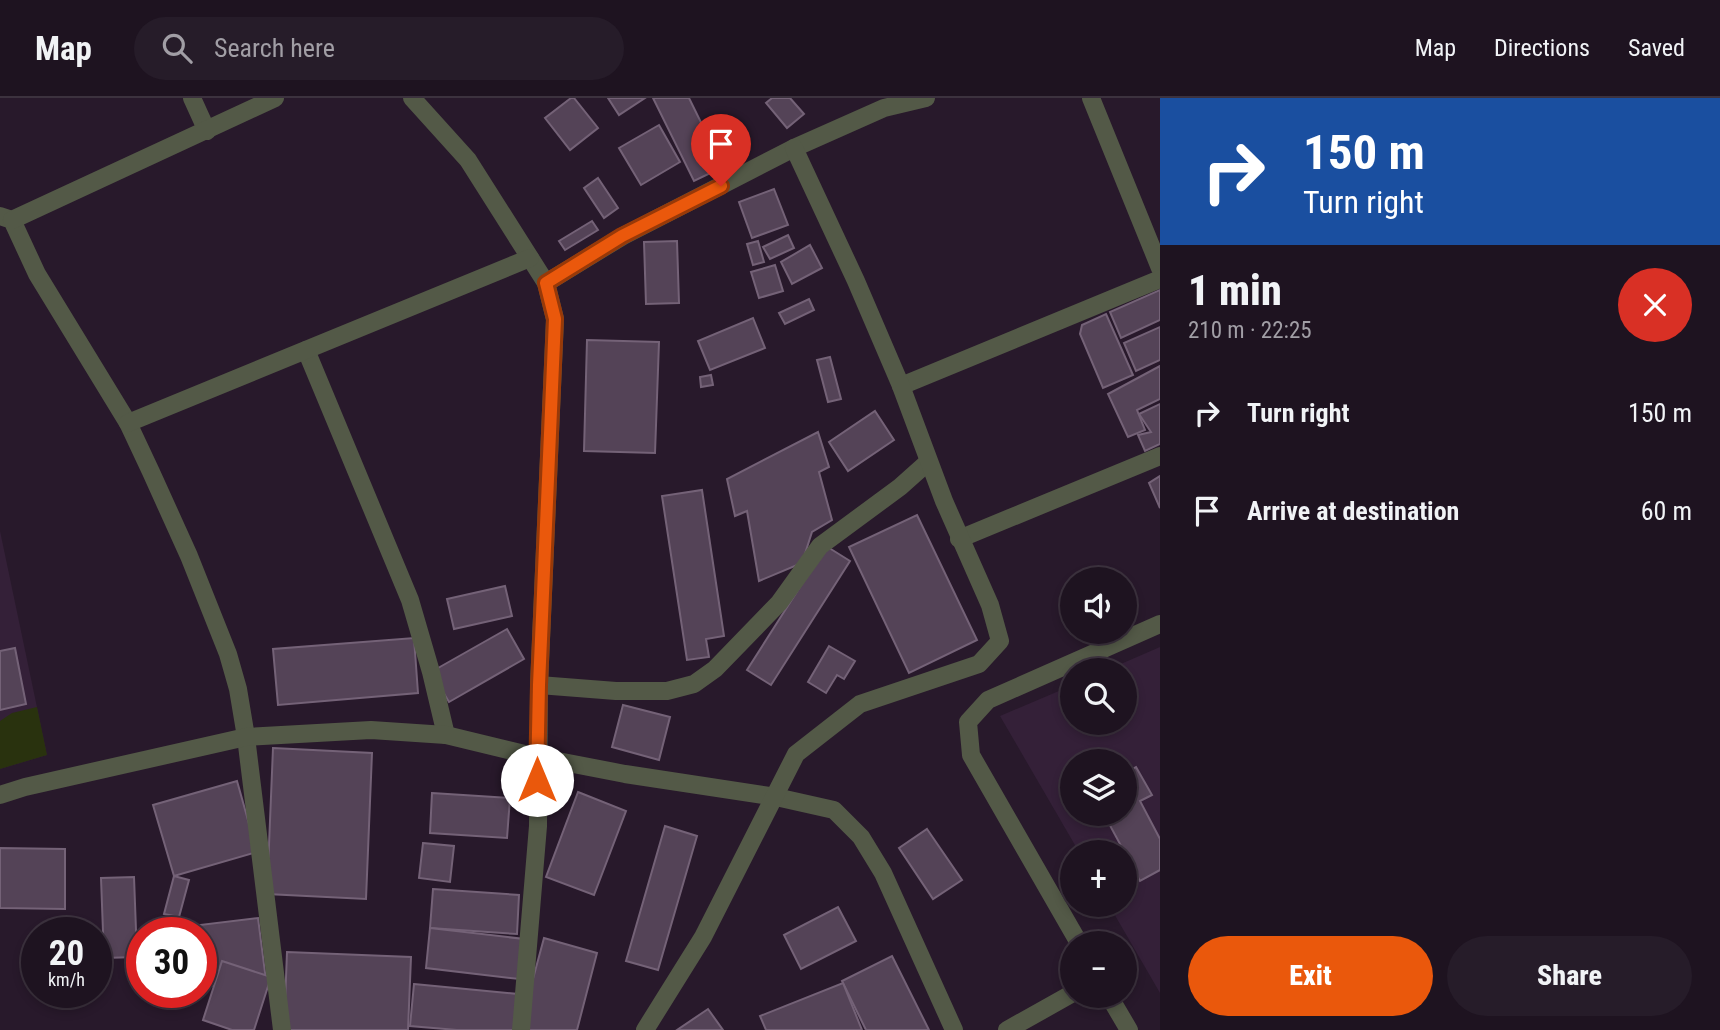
<!DOCTYPE html>
<meta charset="utf-8">
<style>
body{margin:0;font-family:"Roboto Condensed",sans-serif;background:#261c29;color:#f1f3f6;height:100vh;display:flex;flex-direction:column;font-size:26px;white-space:nowrap}
*{box-sizing:border-box;margin:0}
p{font-size:23px;color:#a19ea5}
.icon{flex:none;width:38px;height:38px;fill:none;stroke:currentColor;stroke-width:2;stroke-linecap:round;stroke-linejoin:round}
.map{position:relative;flex:1;overflow:hidden}
.panel{display:flex;flex-direction:column;background:#1e1320;width:560px}
.panel>*{flex:none}
.hud{background:#1a4fa0;color:#fff;overflow:hidden}
.fabs{position:absolute;left:1060px;top:469px;display:grid;gap:14px}
.fabs a{display:grid;place-items:center;width:77px;height:77px;border-radius:50%;background:#1e1320;box-shadow:0 4px 10px #0003,0 0 0 2px #3c323e;font-size:35px}
.speed{position:absolute;left:21px;top:819px;display:flex;gap:14px;font-size:35px;font-weight:700;text-align:center}
.speed>*{display:grid;place-content:center;width:91px;height:91px;border-radius:50%;background:#1e1320;box-shadow:0 4px 10px #0003,0 0 0 2px #3c323e;line-height:1}
.speed small{font-size:18px;font-weight:400}
.speed .limit{border:10px solid #d22;background:#fff;color:#111}
.pin{position:absolute;display:grid;place-items:center;width:60px;height:60px;color:#fff;margin:-72px -30px;border-radius:50% 50% 50% 0;rotate:-45deg;box-shadow:0 0 7px #0007}
.pin .icon{rotate:45deg}
.me{position:absolute;width:77px;margin:-38px;rotate:0deg;stroke-linejoin:round;filter:drop-shadow(0 0 5px #0008)}
.turn{display:flex;align-items:center;gap:24px;height:147px;padding:0 28px;font-size:32px}
.turn .icon{width:91px;height:91px;stroke-width:2.5}
.turn b{display:block;font-size:49px;line-height:60px}
.round{display:grid;place-items:center;flex:none;width:74px;height:74px;border-radius:37px;background:#261c29}
.summary{display:flex;align-items:center;justify-content:space-between;height:119px;padding:0 28px}
h1{font-size:42px;font-weight:800;line-height:52px}
.primary-button{display:flex;gap:14px;margin-top:auto;padding:14px 28px}
.primary-button a{flex:1;height:80px;border-radius:42px;background:#ea580c;color:#fff;font-size:28px;font-weight:800;line-height:80px;text-align:center}
.primary-button a+a{background:#261c29;color:#f1f3f6}
ul{padding:0;list-style:none}
li{display:flex;align-items:center;gap:21px;height:98px;padding:0 28px}
li div{flex:1}
li b{display:block;font-size:26px}
li em{font-style:normal}
header{display:flex;align-items:center;gap:42px;box-sizing:border-box;height:98px;padding:0 35px;background:#1e1320;border-bottom:2px solid #3c323e}
header strong{font-size:33px}
nav{display:flex;gap:38px;margin-inline-start:auto;font-size:24px}
.search{width:490px;height:63px;background:#261c29;display:flex;align-items:center;gap:18px;box-sizing:border-box;padding:0 24px;border-radius:38px;color:#a19ea5;font-size:26px}
main{display:flex;flex:1;min-height:0}
.map>svg:first-child{display:block}
.built{fill:#342038;fill-rule:evenodd}
.green{fill:#29320e}
.building{fill:#544357;stroke:#746277;stroke-width:2}
.lines{fill:none;stroke-linecap:round;stroke-linejoin:round}
.minor{stroke:#535947;stroke-width:18}
.route-casing{stroke:#983908;stroke-width:18}
.route{stroke:#ea580c;stroke-width:12}
</style>
<header>
<strong>Map</strong>
<div class="search"><svg class="icon" aria-label="search" viewBox="0 0 24 24"><circle cx="10" cy="10" r="6"/><path d="M15 15l6 6"/></svg>Search here</div>
<nav><a>Map</a><a>Directions</a><a>Saved</a></nav>
</header>
<main>
<div class="map">
<svg width="1160" height="932" viewBox="0 0 1160 932">
<rect width="100%" height="100%" fill="#28192b"/>
<!-- built -->
<g class="built">
<path d="M0 433 47 657 0 671Z"/>
<path d="M1160 549V895L1109 807H1125V754H1079L1000 618 1073 587V625H1125V572H1107ZM1073 663H1125V716H1073Z"/>
</g>
<!-- green -->
<path class="green" d="M37 609 47 657 0 671V623L12 615Z"/>
<!-- building -->
<g class="building">
<path d="M571 0H574L598 30 570 52 545 20Z"/>
<path d="M608 0H645L619 17Z"/>
<path d="M653 0H689L723 69 694 83Z"/>
<path d="M772 0H790L804 16 787 30 766 5Z"/>
<path d="M659 27 680 64 641 87 619 50Z"/>
<path d="M598 80 618 110 604 120 584 90Z"/>
<path d="M774 91 788 127 752 140 739 104Z"/>
<path d="M592 123 598 132 565 152 559 143Z"/>
<path d="M788 137 794 150 770 161 763 149Z"/>
<path d="M677 143 679 205 646 206 644 144Z"/>
<path d="M758 143 764 164 753 167 747 146Z"/>
<path d="M810 147 822 170 792 186 781 164Z"/>
<path d="M775 167 783 193 759 200 751 174Z"/>
<path d="M1160 192V222L1121 240 1110 214Z"/>
<path d="M809 201 814 212 785 226 779 215Z"/>
<path d="M1106 216 1133 277 1103 290 1080 236 1082 227Z"/>
<path d="M753 220 765 250 710 272 698 243Z"/>
<path d="M1160 229V262L1136 273 1124 245Z"/>
<path d="M587 242 659 244 655 355 584 353Z"/>
<path d="M830 259 841 301 828 304 817 262Z"/>
<path d="M1160 268V301L1137 312 1145 332 1128 339 1108 296Z"/>
<path d="M711 277 713 287 701 289 700 279Z"/>
<path d="M1160 306V346L1145 353 1138 337 1151 334 1139 316Z"/>
<path d="M875 313 894 342 848 373 829 344Z"/>
<path d="M818 334 829 369 819 374 832 422 812 434 802 465 759 483 747 413 735 418 727 381Z"/>
<path d="M1160 378V410L1149 385Z"/>
<path d="M702 392 724 538 706 541 709 559 687 562 662 398Z"/>
<path d="M917 417 977 542 909 575 849 449Z"/>
<path d="M826 448 850 463 771 587 747 572Z"/>
<path d="M505 488 512 518 454 531 447 501Z"/>
<path d="M507 531 524 561 449 604 431 574Z"/>
<path d="M414 540 418 595 278 607 273 551Z"/>
<path d="M829 548 855 563 844 581 837 577 826 595 808 584Z"/>
<path d="M15 550 26 606 0 612V553Z"/>
<path d="M623 607 670 619 659 662 612 649Z"/>
<path d="M273 650 372 655 366 801 267 796Z"/>
<path d="M1136 669 1152 697 1140 703 1160 741V772L1140 783 1106 720 1096 725 1091 716H1125V675Z"/>
<path d="M237 683 257 754 174 778 153 707Z"/>
<path d="M578 694 626 713 594 797 546 779Z"/>
<path d="M432 695 510 700 507 740 430 735Z"/>
<path d="M665 728 697 738 658 872 626 863Z"/>
<path d="M927 731 962 782 933 801 899 750Z"/>
<path d="M423 745 454 748 450 784 419 780Z"/>
<path d="M0 750 65 751V811L0 810Z"/>
<path d="M174 778 189 782 179 819 164 816Z"/>
<path d="M134 779 137 859 104 860 101 780Z"/>
<path d="M433 791 519 797 517 836 430 830Z"/>
<path d="M838 809 856 843 801 871 784 837Z"/>
<path d="M258 820 266 882 201 889V835H184L183 829Z"/>
<path d="M430 830 524 841 519 881 426 870Z"/>
<path d="M544 840 597 855 577 932H530L520 929Z"/>
<path d="M287 854 411 859 408 932H284Z"/>
<path d="M892 858 929 932H866L842 883Z"/>
<path d="M222 863 271 879 254 932H232L203 922Z"/>
<path d="M843 885 862 932H766L760 918Z"/>
<path d="M414 886 518 896 515 932H457L410 928Z"/>
<path d="M708 911 723 932H677Z"/>
</g>
<g class="lines">
<!-- minor -->
<g class="minor">
<path d="M192 0 207 33"/>
<path d="M412 0 468 62 546 185 555 221 539 587 538 728 521 932"/>
<path d="M1091 0 1160 170"/>
<path d="M0 118 12 122 37 176 128 325 151 374 189 458 228 556 238 591 246 639 282 932"/>
<path d="M12 122 275 0"/>
<path d="M546 185 623 138 794 50 884 10 926 0"/>
<path d="M306 252 410 502 431 574 446 637"/>
<path d="M901 288 1160 181"/>
<path d="M128 325 530 160"/>
<path d="M959 441 1160 358"/>
<path d="M539 587 616 593H667L694 586 715 571 779 505 820 448 900 389 928 364"/>
<path d="M0 697 25 689 246 639 371 632 446 637 537 659 625 676 776 699 834 712 861 739 883 775 954 932"/>
<path d="M1079 845 971 657 968 624 988 602 1160 526"/>
<path d="M1109 898 1129 932"/>
<path d="M645 932 703 839 796 656 860 606 979 566 1000 543 990 507 944 403 901 288 856 183 794 50"/>
<path d="M1007 932 1073 895"/>
</g>
</g>
<g class="lines">
<defs>
<path id="route" d="M537 682 539 587 555 221 546 185 622 138 721 88"/>
</defs>
<!-- route casing -->
<use href="#route" class="route-casing"/>
<!-- route -->
<use href="#route" class="route"/>
</g>
</svg>
<div class="fabs">
<a><svg class="icon" aria-label="sound" viewBox="0 0 24 24"><path d="M4 9h4l5-4v14l-5-4H4zM17 9q2 3 0 6"/></svg></a>
<a><svg class="icon" aria-label="search" viewBox="0 0 24 24"><circle cx="10" cy="10" r="6"/><path d="M15 15l6 6"/></svg></a>
<a><svg class="icon" aria-label="layers" viewBox="0 0 24 24"><path d="M12 4l9 5-9 5-9-5zM3 14l9 5 9-5"/></svg></a>
<a>+</a>
<a>−</a>
</div>
<div class="speed"><div>20<small>km/h</small></div><div class="limit">30</div></div>
<div class="pin" style="left:721px;top:88px;background:#d93025"><svg class="icon" aria-label="arrive" viewBox="0 0 24 24"><path d="M6 21V4h12l-3 4 3 4H6"/></svg></div>
<svg class="me" style="left:537px;top:682px" viewBox="-20 -20 40 40"><circle r="19" fill="#fff"/><path d="M0-13L10 11 0 6-10 11z" fill="#ea580c"/></svg>
</div>
<section class="panel">
<div class="hud">
<div class="turn"><svg class="icon" aria-label="right" viewBox="0 0 24 24"><path d="M7 20v-9h11M14 6l5 5-5 5"/></svg><div><b>150 m</b>Turn right</div></div>
</div>
<div class="summary"><div><h1>1 min</h1><p>210 m · 22:25</p></div><a class="round" style="background:#d93025;color:#fff"><svg class="icon" aria-label="close" viewBox="0 0 24 24"><path d="M6 6l12 12M18 6L6 18"/></svg></a></div>
<ul>
<li><svg class="icon" aria-label="right" viewBox="0 0 24 24"><path d="M7 20v-9h11M14 6l5 5-5 5"/></svg><div><b>Turn right</b></div><em>150 m</em></li>
<li><svg class="icon" aria-label="arrive" viewBox="0 0 24 24"><path d="M6 21V4h12l-3 4 3 4H6"/></svg><div><b>Arrive at destination</b></div><em>60 m</em></li>
</ul>
<div class="primary-button"><a>Exit</a><a>Share</a></div>
</section>
</main>
